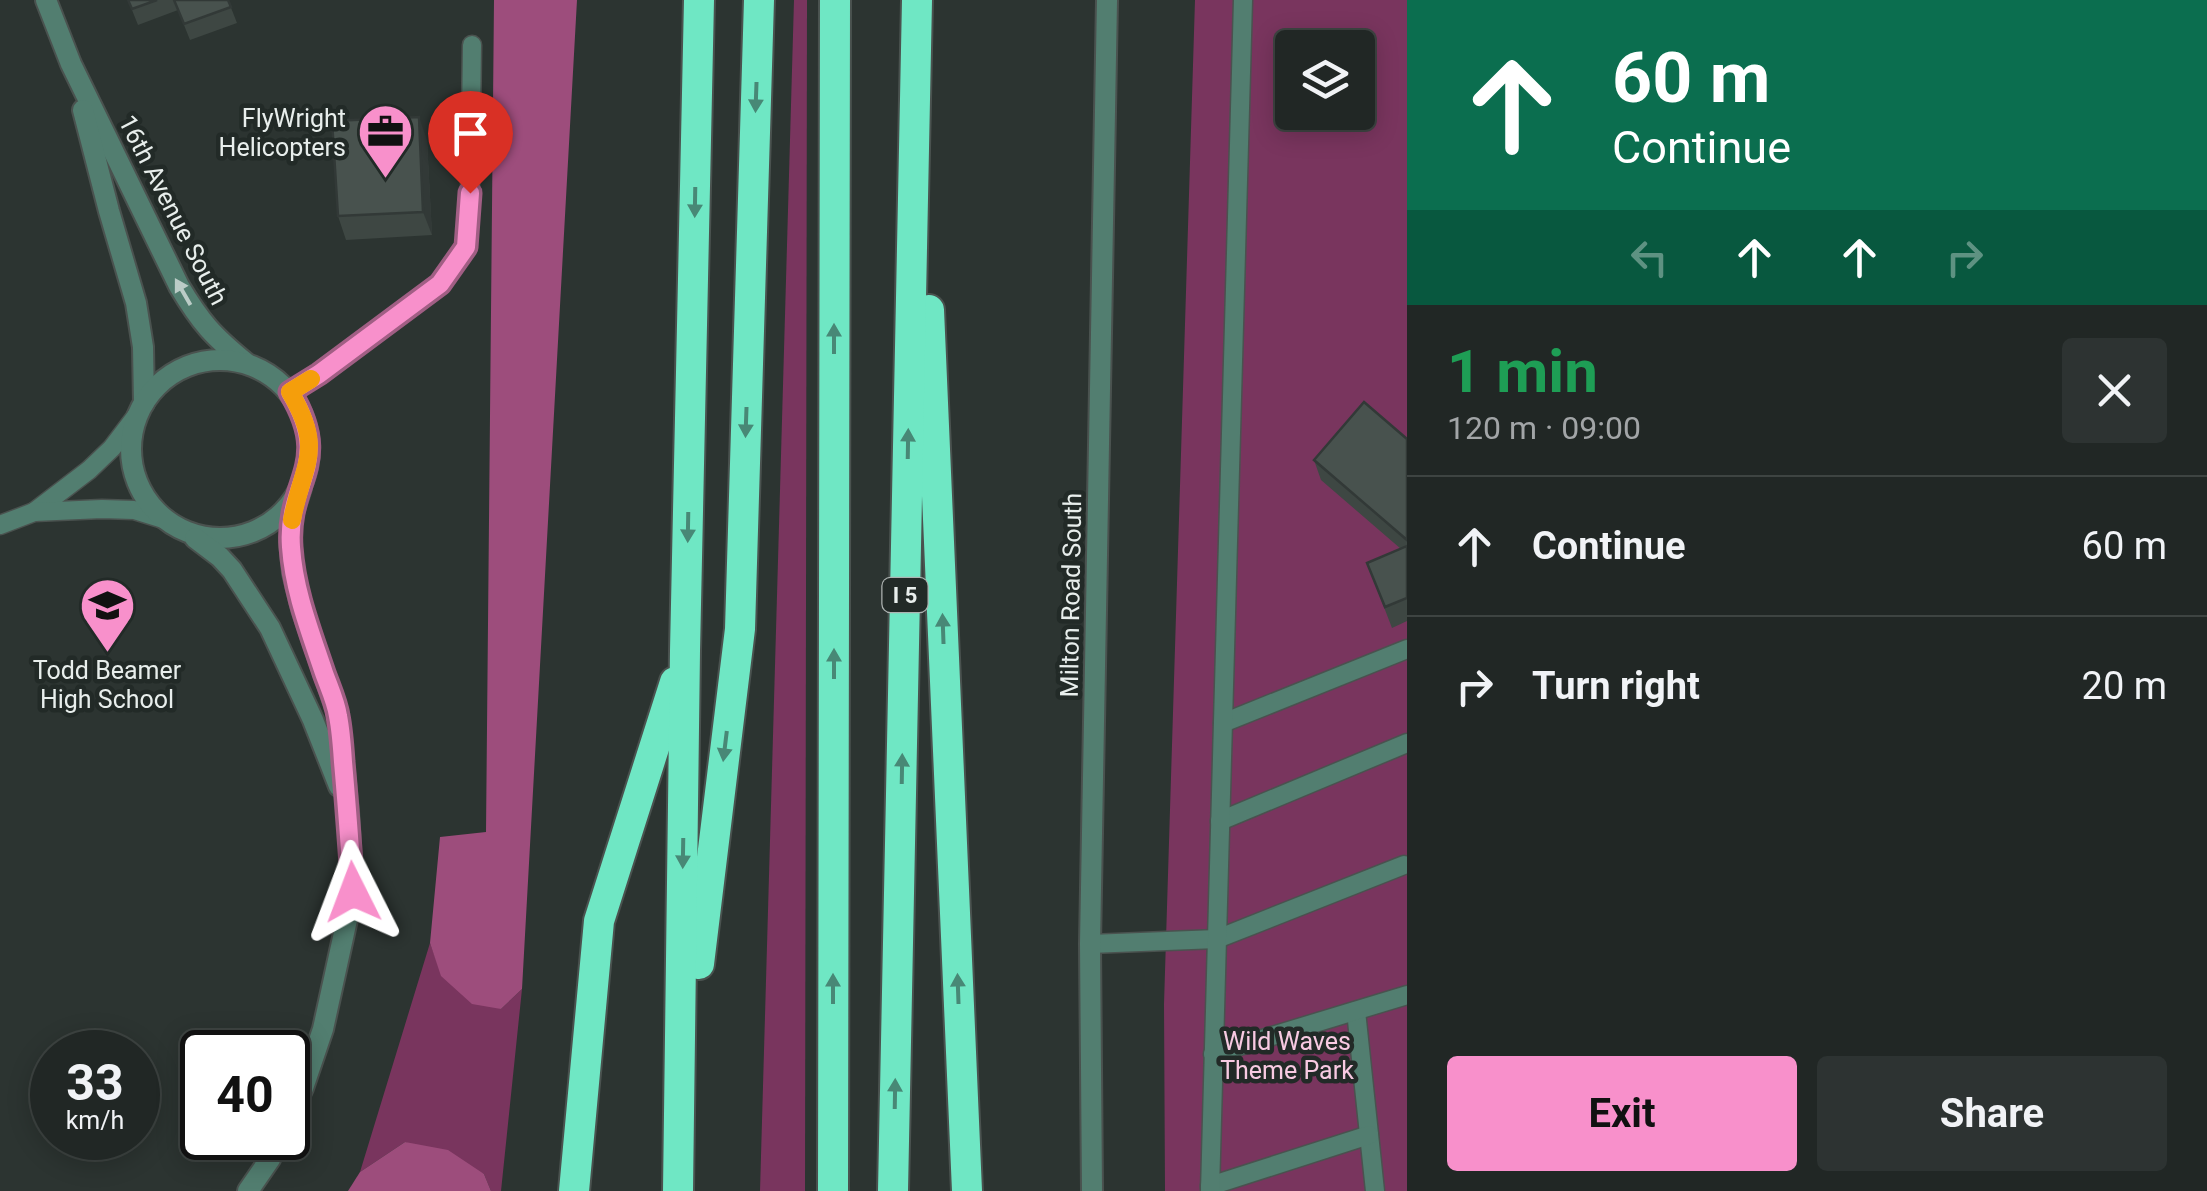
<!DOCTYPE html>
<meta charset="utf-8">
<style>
body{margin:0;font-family:Roboto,sans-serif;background:#2d3332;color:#f1f3f6;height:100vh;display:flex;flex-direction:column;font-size:38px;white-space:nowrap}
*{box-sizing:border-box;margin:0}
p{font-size:32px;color:#a2a5a7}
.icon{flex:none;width:55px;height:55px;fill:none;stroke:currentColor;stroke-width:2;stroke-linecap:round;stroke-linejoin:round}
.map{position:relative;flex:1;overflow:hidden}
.side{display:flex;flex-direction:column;background:#212725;width:800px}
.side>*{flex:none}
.hud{background:#0b6e4f;color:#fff;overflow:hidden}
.tools{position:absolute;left:1275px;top:30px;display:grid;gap:20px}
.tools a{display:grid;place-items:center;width:100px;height:100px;border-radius:10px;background:#212725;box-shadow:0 5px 25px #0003,0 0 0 2px #3e4442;font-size:50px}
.speed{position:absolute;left:30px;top:1030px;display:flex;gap:20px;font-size:50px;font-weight:700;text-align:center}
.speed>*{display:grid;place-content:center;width:130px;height:130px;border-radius:50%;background:#212725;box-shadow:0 5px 25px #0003,0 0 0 2px #3e4442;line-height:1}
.speed small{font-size:25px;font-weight:400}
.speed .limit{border:5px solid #111;border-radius:15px;background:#fff;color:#111}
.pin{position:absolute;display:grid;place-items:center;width:85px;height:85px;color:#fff;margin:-102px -42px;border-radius:50% 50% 50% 0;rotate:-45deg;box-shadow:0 0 10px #0007}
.pin .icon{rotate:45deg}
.me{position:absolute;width:110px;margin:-55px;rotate:357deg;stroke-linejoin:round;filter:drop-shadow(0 0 8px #0008)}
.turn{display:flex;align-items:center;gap:35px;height:210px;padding:0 40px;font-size:45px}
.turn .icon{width:130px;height:130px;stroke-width:2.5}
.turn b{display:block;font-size:70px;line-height:85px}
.lanes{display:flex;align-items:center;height:95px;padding:0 40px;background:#0003;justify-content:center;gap:50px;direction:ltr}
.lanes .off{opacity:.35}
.round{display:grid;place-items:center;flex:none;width:105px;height:105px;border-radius:10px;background:#2d3332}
.head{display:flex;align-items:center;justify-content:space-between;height:170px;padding:0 40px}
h1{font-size:60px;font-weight:700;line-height:75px;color:#1e9e55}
.cta{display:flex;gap:20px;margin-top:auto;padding:20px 40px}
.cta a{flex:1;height:115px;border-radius:10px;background:#f890cb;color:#111;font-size:40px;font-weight:700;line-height:115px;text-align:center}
.cta a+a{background:#2d3332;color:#f1f3f6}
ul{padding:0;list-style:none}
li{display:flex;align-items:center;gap:30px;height:140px;padding:0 40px;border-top:2px solid #3e4442}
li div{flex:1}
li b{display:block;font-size:38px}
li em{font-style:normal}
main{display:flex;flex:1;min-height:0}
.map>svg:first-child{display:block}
.green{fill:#79355e;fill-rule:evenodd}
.forest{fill:#9d4d7c}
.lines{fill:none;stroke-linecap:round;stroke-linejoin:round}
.service-casing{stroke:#4a524f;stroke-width:21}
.tertiary-casing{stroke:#4a524f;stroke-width:24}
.motorway-casing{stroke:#4a524f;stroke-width:34}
.service{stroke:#527e70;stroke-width:18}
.tertiary{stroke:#527e70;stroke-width:20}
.motorway{stroke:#6fe7c4;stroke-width:30}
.wall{fill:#3e4743}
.shaded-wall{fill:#323937}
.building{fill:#48524e;stroke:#323937;stroke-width:2.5}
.oneway{fill:#488876}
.oneway2{fill:#bbccc7}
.route-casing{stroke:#a15e84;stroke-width:25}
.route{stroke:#f890cb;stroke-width:18}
.slow{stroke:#f59e0b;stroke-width:18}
.labels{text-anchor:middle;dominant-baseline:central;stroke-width:9;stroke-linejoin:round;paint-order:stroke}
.shield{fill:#222a27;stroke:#adb3b1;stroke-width:2.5}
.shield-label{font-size:22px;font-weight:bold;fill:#e8eeec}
.poi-label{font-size:25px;fill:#e8eeec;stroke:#222a27;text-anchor:end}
.street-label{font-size:25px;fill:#e8eeec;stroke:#222a27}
.park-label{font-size:25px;fill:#f8cae2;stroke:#222a27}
</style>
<main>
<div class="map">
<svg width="1407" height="1191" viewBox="0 0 1407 1191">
<rect width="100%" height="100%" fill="#2c3431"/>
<!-- green -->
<g class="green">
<path d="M794 0H807L805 1191H760Z"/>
<path d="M1195 0H1407V1191H1165L1164 1004ZM1292 48H1358V112H1292Z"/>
<path d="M430 943 442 976 501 1009 522 989 501 1191H491L484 1174 405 1142 360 1172Z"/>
</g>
<!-- forest -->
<g class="forest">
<path d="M494 0H577L522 989 501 1009 472 1004 441 976 430 943 440 837 486 832Z"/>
<path d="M405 1142 448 1150 484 1174 491 1191H348L360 1172Z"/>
</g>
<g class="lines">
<defs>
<g id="service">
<path d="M290 392 319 373 440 284 466 247 470 193 472 45"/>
<path d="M34 512 89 470 112 448 137 415"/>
<path d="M0 525 34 512 102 509 134 510 163 519"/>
<path d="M1223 723 1407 649"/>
<path d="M1220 821 1407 743"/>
<path d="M1090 944 1217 939 1404 865"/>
<path d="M1356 1011 1375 1191"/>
<path d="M1213 1054 1407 995"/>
<path d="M1210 1186 1369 1135"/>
<path d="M1210 1191 1243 0"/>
</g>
<g id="tertiary">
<path d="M46 0 71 64 179 286C201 323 213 336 246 363"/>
<path d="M83 110 109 211 136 303 143 347 144 403"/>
<circle cx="220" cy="449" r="89"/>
<path d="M195 538 220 557 232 570 270 628 313 720 339 786"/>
<path d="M288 1120 303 1088 323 1029 353 892 348 811 338 714 302 609 293 573 290 542 292 516 301 488"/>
<path d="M248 1191 270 1159 279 1138"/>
<path d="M1092 1191 1090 944 1107 0"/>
</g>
<g id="motorway">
<path d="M929 310 967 1191"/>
<path d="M699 964 740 629 759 0"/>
<path d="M574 1191 599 921 675 682"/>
<path d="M678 1191 685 651 699 0"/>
<path d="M833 1191 835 0"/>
<path d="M893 1191 917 0"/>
</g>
</defs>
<!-- service casing -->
<use href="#service" class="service-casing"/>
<!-- tertiary casing -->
<use href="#tertiary" class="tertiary-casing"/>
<!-- motorway casing -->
<use href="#motorway" class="motorway-casing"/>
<!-- service -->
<use href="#service" class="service"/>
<!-- tertiary -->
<use href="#tertiary" class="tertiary"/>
<!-- motorway -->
<use href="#motorway" class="motorway"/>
</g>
<!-- wall -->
<g class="wall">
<path d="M128 0H228L237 23 190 40 178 10 138 25Z"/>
<path d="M427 140 432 235 346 240 338 216Z"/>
<path d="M1407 439V621L1392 628 1367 563 1401 549 1321 480 1314 460Z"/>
</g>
<!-- shaded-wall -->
<path class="shaded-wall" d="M419 117 427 140 432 235 423 212Z"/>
<!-- building -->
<g class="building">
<path d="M128 0H157L132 9Z"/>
<path d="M174 0H228L231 7 184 24Z"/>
<path d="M419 117 423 212 338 216 332 121Z"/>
<path d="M1364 402 1407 439V540L1314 460Z"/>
<path d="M1407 546V598L1385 607 1367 563Z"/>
</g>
<!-- one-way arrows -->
<defs><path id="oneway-solid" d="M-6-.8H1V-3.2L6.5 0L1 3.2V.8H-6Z" transform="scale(2.5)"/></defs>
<g class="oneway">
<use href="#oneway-solid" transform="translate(756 97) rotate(92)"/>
<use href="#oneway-solid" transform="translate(695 202) rotate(91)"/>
<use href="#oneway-solid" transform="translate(834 339) rotate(-90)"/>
<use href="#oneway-solid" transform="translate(746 422) rotate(92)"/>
<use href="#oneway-solid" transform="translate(908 444) rotate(-89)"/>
<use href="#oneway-solid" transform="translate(688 527) rotate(91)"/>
<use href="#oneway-solid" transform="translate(943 629) rotate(-92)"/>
<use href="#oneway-solid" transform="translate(834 664) rotate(-90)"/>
<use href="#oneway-solid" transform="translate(725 746) rotate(97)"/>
<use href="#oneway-solid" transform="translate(902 769) rotate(-89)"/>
<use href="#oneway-solid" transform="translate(683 853) rotate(91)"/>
<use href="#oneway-solid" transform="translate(833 989) rotate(-90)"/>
<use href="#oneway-solid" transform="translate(958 989) rotate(-92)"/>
<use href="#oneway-solid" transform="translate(895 1094) rotate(-89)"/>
</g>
<use class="oneway2" href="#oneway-solid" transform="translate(183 292) rotate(-120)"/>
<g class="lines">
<defs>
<path id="route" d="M353 892C350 849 347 806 343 762 342 747 341 731 338 716 336 702 329 687 324 673 310 631 294 591 291 547 286 480 334 465 290 392L319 374 440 284 466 247 470 193"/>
</defs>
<!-- route casing -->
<use href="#route" class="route-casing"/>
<!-- route -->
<use href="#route" class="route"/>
<!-- slow -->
<path class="slow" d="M292 520C303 462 325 451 290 392L311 379"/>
</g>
<!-- icons -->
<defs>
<symbol id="office-pin" viewBox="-11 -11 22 30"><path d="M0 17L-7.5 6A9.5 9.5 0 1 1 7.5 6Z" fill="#f890cb" stroke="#222a27"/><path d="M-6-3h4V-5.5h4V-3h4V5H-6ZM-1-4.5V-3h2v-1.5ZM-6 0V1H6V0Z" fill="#111"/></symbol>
<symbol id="school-pin" viewBox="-11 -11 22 30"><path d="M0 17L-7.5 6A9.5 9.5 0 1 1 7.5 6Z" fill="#f890cb" stroke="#222a27"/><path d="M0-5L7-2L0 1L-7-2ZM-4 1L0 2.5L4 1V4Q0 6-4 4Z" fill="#111"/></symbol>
</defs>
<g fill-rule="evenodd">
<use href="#office-pin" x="354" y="100" width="63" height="86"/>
<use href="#school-pin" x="76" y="574" width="63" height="86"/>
</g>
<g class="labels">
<!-- shield labels -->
<rect class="shield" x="882.5" y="578" width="45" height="34" rx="8"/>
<g class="shield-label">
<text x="905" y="595">I 5</text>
</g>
<!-- poi labels -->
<g class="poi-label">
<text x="346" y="118">FlyWright<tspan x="346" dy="29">Helicopters</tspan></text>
<text x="107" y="670" text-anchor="middle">Todd Beamer<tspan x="107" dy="29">High School</tspan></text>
</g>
<!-- street labels -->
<g class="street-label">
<text transform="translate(173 210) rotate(63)">16th Avenue South</text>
<text transform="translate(1071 595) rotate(-89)">Milton Road South</text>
</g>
<!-- park labels -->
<g class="park-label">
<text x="1287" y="1041">Wild Waves<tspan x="1287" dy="29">Theme Park</tspan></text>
</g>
</g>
</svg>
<div class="tools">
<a><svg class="icon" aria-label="layers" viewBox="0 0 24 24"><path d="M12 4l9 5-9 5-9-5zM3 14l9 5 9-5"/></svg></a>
</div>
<div class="speed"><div>33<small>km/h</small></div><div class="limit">40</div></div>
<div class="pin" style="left:470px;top:193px;background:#d93025"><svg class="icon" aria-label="arrive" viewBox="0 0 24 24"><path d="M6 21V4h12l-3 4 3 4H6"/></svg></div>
<svg class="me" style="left:353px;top:892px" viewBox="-20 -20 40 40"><path d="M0-17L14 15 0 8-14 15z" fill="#f890cb" stroke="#fff" stroke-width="4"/></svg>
</div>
<section class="side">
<div class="hud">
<div class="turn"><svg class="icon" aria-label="ahead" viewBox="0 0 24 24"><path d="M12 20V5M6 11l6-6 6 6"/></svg><div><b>60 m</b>Continue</div></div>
<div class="lanes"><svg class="icon off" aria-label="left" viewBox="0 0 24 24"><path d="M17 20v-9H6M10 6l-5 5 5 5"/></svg><svg class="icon" aria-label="ahead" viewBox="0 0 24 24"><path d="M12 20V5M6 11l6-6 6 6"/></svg><svg class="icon" aria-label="ahead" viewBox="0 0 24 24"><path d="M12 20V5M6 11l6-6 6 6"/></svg><svg class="icon off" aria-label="right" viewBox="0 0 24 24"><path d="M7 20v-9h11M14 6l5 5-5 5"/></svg></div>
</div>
<div class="head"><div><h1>1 min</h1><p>120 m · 09:00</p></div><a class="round"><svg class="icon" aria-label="close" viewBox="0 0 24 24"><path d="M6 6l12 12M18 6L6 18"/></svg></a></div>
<ul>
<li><svg class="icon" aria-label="ahead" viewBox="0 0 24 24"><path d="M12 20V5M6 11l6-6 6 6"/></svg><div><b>Continue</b></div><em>60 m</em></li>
<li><svg class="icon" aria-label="right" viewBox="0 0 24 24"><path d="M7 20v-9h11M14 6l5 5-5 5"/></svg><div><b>Turn right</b></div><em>20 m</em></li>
</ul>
<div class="cta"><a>Exit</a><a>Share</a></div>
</section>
</main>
